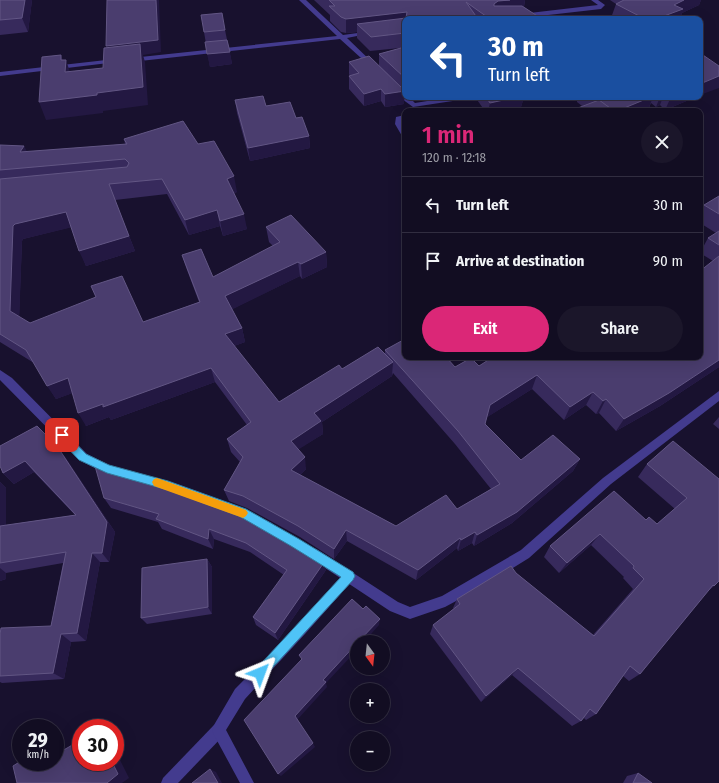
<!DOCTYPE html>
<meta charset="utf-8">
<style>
body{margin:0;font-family:"Fira Sans Condensed",sans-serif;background:#1b162a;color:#f1f3f6;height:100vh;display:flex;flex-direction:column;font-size:15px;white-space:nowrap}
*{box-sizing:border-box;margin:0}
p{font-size:13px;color:#9c9ca5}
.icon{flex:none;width:22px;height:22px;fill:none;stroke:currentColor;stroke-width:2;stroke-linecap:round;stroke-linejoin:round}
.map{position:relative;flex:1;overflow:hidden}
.panel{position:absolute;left:402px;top:108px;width:301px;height:252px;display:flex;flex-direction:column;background:#120d22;border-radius:8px;box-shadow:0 4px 16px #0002,0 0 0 1px #312d40}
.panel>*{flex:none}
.top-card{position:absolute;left:402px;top:16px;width:301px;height:84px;border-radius:8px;box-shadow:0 4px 16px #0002,0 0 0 1px #312d40;background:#1a4fa0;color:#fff;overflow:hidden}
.needle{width:26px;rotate:165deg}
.buttons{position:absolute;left:350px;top:635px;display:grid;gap:8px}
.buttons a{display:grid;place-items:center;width:40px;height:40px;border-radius:50%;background:#120d22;box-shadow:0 4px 16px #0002,0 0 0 1px #312d40;font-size:20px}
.speed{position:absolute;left:12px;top:719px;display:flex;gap:8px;font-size:20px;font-weight:700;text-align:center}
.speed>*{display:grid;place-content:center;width:52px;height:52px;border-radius:50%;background:#120d22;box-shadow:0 4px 16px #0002,0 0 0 1px #312d40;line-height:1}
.speed small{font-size:10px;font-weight:400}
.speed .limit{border:6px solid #d22;background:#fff;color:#111}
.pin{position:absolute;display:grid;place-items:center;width:34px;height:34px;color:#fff;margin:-17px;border-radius:8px;box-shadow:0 2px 6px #0006}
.me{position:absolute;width:44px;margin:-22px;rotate:44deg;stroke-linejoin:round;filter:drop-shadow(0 0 3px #0008)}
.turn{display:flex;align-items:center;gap:14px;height:84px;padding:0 20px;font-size:18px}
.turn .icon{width:52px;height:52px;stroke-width:2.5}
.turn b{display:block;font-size:28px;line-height:34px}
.round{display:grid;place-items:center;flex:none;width:42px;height:42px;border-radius:21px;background:#1b162a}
.head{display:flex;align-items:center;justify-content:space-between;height:68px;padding:0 20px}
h1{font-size:24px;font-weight:600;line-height:30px;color:#db2777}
.primary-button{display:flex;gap:8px;margin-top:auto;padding:8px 20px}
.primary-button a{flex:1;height:46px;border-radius:24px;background:#db2777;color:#fff;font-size:16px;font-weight:600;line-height:46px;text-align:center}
.primary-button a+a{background:#1b162a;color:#f1f3f6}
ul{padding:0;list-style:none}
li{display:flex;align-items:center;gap:12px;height:56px;padding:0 20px;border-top:1px solid #312d40}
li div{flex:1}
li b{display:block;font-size:15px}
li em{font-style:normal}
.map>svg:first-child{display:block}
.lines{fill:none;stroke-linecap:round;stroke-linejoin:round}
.service{fill:#433b8e;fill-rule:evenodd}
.minor{fill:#433b8e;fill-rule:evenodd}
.tertiary{fill:#433b8e;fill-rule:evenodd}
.wall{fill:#372a5c;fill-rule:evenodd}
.shaded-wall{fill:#231842}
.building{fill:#4a3d6e;stroke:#625684}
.route{fill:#4fc3f7;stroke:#337fa1}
.slow{fill:#f59e0b}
</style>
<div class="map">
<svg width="719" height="783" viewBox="0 0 719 783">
<rect width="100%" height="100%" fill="#18112e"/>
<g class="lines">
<!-- service -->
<g class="service">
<path d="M299 0H306L343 35 372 31V33L347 38 375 65V67H371L340 39 131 62 128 60 131 58 337 36Z"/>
<path d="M591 0H598L605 5 601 9 513 19H493L496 17 598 5Z"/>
<path d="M115 59 117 60V62L0 76V72Z"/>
<path d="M402 95 409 97 415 103 452 97H470L466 99 413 107 402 99Z"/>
<path d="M405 115V119L403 120 405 128V136H402L395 124 396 117Z"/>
<path d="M219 723 224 725 226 730 224 735 178 783H161L163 778 214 725Z"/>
</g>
<!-- minor -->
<path class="minor" d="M349 570 353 572 355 576 353 580 305 634 245 699 226 730 254 783H240L214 735 212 730 214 725 235 689 297 626 345 572Z"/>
<!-- tertiary -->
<g class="tertiary">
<path d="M0 370 12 378 87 454 109 465 137 473 138 476 137 479 133 481 103 472 79 460 0 380Z"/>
<path d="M719 391V401L611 484 529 558 482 587 445 607 410 619 390 611 310 558 308 554 310 550 314 548 318 550 398 602 410 607 442 596 521 550 603 478Z"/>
<path d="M228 502 272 523 274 527 272 531 268 532 264 531 224 511 222 507 224 503Z"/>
</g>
</g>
<!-- wall -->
<g class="wall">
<path d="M0 0H32L28 32 0 35Z"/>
<path d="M314 0H525L524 7 542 19H405V47L402 48 405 51 404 104 385 107 381 101 364 106 349 89V76H350L349 74V62L379 66V54L400 48 370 51 357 38V32L346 33 341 32 330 21V15Z"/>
<path d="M610 0H701L699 5 682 13 680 19H613L611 18 616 4Z"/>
<path d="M225 30 232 64 210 67 204 32Z"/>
<path d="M411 97H443L416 101Z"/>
<path d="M475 97H524L521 107 504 111H485Z"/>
<path d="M575 97H696L665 110 660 105 656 107 651 103 648 110 582 106 577 102V99Z"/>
<path d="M235 100 266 106 296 118 309 136 310 148 250 161 237 113Z"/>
<path d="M124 139 198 144 237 192 234 193 247 229 223 236 220 226 189 235 167 194 115 200 135 251 86 266 71 227 23 239 22 241 19 317 30 323 143 322 199 302 187 270 182 255 213 277 273 246 269 242 266 227 326 252 327 267 302 279 300 276 232 309 242 328 245 342 234 346 279 402 342 369 385 354V350L455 367 651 360 700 357V271L713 261 700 253 708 238 716 233 700 223V213L704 205 719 196V367L660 406 616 431 599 413 596 414 586 405 564 420 532 389 487 417 485 424 521 460 580 459 573 471 512 523 474 546 472 543 458 551 457 548 416 580 347 541 334 559 300 537 247 508 229 501 224 490 240 462 231 452 227 439 247 425 215 382 111 420 109 417 86 426 72 393 56 399 34 363 0 342V145L27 152 125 144ZM393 373 455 444 491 489 457 509 396 526 300 475 306 469 298 449 323 434 322 422 392 376Z"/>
<path d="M719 417V429L713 424Z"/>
<path d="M673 441 714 586 707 592 640 674 629 681 623 676 596 714 586 720 584 718 581 721 572 726 512 675 481 702 430 634 433 625 454 609 453 608 457 599 516 573 593 635 633 589 623 578 624 577 591 545 559 573 544 557 550 546 646 520 657 524 675 509 638 477 647 464Z"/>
<path d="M57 446 65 457 115 532 109 562H100L86 641 71 642 64 679 2 683 0 682V634L51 626 63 563 6 573V579L0 581V482L6 488V525L75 515 34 472 14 484 3 473Z"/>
<path d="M104 498 325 561 326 570 278 640 256 625 253 617 284 575 250 552 214 539 213 549 162 529 158 522 111 508Z"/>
<path d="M207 559 212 567V614L147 624 141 618Z"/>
<path d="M638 773 652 783H623L627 776Z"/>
</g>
<!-- shaded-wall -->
<g class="shaded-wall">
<path d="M25 0H32L28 32 22 18Z"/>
<path d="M156 0H159L161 52 143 55 145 62 148 105 103 111V113L46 120 39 102 97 93 110 59 106 46Z"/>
<path d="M510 0H525L523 10 492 18 494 4 498 1Z"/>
<path d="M684 0H701L699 5 682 13 680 19H656L674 5Z"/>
<path d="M407 12 406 19 357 24V32L346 33V19Z"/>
<path d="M230 52 232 64 210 67 207 54Z"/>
<path d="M61 55 65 66 66 60 72 78V90L61 60Z"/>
<path d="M719 76V88L700 95V84Z"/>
<path d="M381 89V101L364 106V94Z"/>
<path d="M405 91 404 104 385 107V94Z"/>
<path d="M416 97H443L416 101Z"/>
<path d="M517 97H524L521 107 504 111H488L490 103Z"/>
<path d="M651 97H653L648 110 646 111H617Z"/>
<path d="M660 97H663L660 105 656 107Z"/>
<path d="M671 97H696L665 110Z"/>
<path d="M309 136 310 148 250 161 248 148Z"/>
<path d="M24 146 32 161 20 152Z"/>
<path d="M234 176 237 192 230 194 227 179Z"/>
<path d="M217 210 220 226 189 235 185 220Z"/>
<path d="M66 212 73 227 23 239 22 241 19 325 10 311 13 226 15 224Z"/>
<path d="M244 214 247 229 223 236 220 221Z"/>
<path d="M129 236 135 251 86 266 79 251Z"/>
<path d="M326 252 327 267 302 279 301 264Z"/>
<path d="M298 262 300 276 229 311 225 296Z"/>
<path d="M242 328 245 342 229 348 225 334Z"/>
<path d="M719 360V367L660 406 616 431 624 419Z"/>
<path d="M393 362 392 376 322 422 323 434 293 453 291 441 314 413Z"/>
<path d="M211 368 215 382 111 420 109 417 86 426 78 413 103 404Z"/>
<path d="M537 375 532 389 486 418 490 405Z"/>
<path d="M68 378 76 392 56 399 47 386Z"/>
<path d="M593 392 586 405 564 420 570 407Z"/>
<path d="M606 399 599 413 596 414 603 401Z"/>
<path d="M57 446 65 457 115 532 109 562 102 553Z"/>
<path d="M305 457 306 469 293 482 291 470Z"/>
<path d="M580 459 573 471 512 523 474 546 477 535Z"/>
<path d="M25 461 34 472 14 484 3 473Z"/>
<path d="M0 482 6 488V537L0 532Z"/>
<path d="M209 529 214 539 213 549 208 539Z"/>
<path d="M346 530 347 541 334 559V549Z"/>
<path d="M475 532 472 543 458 551 461 540Z"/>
<path d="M600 534 591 545 559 573 567 563Z"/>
<path d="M460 538 457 548 416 580 418 570Z"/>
<path d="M92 553 100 562 86 641 77 633Z"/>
<path d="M207 559 212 567V614L208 607Z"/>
<path d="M325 561 326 570 278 640 275 633Z"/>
<path d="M0 568 6 573V579L0 581Z"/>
<path d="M380 619 379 625 364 642H358Z"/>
<path d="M61 634 71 642 64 679 53 673Z"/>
<path d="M357 643V650L326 683 327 687 297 720 295 716 323 680Z"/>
<path d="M518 668 512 675 481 702 486 696Z"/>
<path d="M313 743 315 747 281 776 278 774Z"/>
<path d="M115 750 129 778 122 783H107L112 762H115Z"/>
<path d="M210 769 216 772 222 783H218Z"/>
</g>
<!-- building -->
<g class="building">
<path d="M0 0H25L22 18 0 20Z"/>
<path d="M107 0H156L158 40 106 46Z"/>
<path d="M329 0H510L498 1 494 4V6H522L542 19H490L466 2 478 19H405V33L371 37 357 24 406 18 407 12 346 19 341 17 329 6H335Z"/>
<path d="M624 0H684L674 5 683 9 656 19H645L616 4Z"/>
<path d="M222 13 225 30 204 32 201 15Z"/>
<path d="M227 40 230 52 207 54 205 42Z"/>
<path d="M140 44 143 87 97 93V95L39 102 42 57 61 55V60H66L65 72 103 68 104 48Z"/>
<path d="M401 48 405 51V78L379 54Z"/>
<path d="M700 53 719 66V76L700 84Z"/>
<path d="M369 56 405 91 385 94 381 89 364 94 349 76 359 73 349 62Z"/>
<path d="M263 96 266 106 290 102 296 118 302 117 309 136 248 148 235 100Z"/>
<path d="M486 97H517L490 103Z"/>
<path d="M593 97H651L617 111H614L599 100H598Z"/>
<path d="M599 100 614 111H570Z"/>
<path d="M183 121 198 144 214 141 234 176 227 179 244 214 220 221 217 210 185 220 162 179 109 184 129 236 79 251 66 212 15 224 13 226 10 311 30 323 96 297 91 286 122 276 143 322 200 302 182 255 201 249 213 277 280 242 266 227 291 215 326 252 301 264 298 262 225 296 242 328 225 334 279 402 339 365 342 369 378 347 393 362 314 413 321 421 291 441 305 457 291 470 396 526 446 495 457 509 500 484 458 431 385 350 405 339V357H446L455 367 471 358 479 366 493 357H647L651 360 656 357H700V328H701L700 327V271L719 256V360L669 393 624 419 606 399 603 401 593 392 570 407 537 375 490 405 485 424 521 460 553 435 580 459 517 512 477 535 475 532 461 540 460 538 418 570 346 530 334 549 298 526 243 496 224 490 243 457 227 439 251 422 211 368 103 407V404L78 413 68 378 47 386 26 350 0 334V179L127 167 129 163 125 159 0 170V145L24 146 20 152 127 144 124 139Z"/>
<path d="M719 196V214L704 205Z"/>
<path d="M719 231V245L708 238Z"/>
<path d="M37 426 57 446 107 522 102 553H92L77 633 61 634 53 673 0 676V634L1 628 51 626 66 552 0 563V526L76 515 25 461 3 473 0 466V446Z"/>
<path d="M673 441 719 479V581L714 586 713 585 640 674 630 666 596 714 590 709 581 721 518 668 486 696 433 625 460 604 457 599 511 566 516 573 594 636 644 579 633 568 634 566 600 534 567 563 550 546 614 491 646 520 649 517 657 524 687 498 647 464Z"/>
<path d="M95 466 121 474 123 470 176 486 234 508 288 538 325 561 275 633 253 617 287 570 246 543 209 529 208 539 156 519 159 514 104 498Z"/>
<path d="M207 559 208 607 141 618 142 568Z"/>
<path d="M352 599 363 609 366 606 380 619 358 642H357V643L323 680 326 682 295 716 313 743 278 774 244 720 302 659 299 655Z"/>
<path d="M81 740V762H112L118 774 107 783H17L13 766 21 761V762H55V755Z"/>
<path d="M210 769 218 783H192Z"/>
<path d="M638 773 652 783H633Z"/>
</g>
<!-- route -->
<path class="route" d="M62 431 65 432 86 454 109 465 168 481 246 509 299 539 353 572 355 576 353 580 264 677 260 679 256 677 254 673 256 669 341 577 291 546 239 516 168 490 107 473 79 460 58 438 57 435 58 432Z"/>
<!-- slow -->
<path class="slow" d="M157 478 246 510 248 513 246 516 243 518 154 486 152 482 154 479Z"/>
</svg>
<div class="buttons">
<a><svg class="needle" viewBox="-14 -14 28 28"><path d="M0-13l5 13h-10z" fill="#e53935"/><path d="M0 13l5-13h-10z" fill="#9c9ca5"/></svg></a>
<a>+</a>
<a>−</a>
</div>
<div class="speed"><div>29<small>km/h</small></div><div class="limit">30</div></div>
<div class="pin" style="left:62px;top:435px;background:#d93025"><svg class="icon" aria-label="arrive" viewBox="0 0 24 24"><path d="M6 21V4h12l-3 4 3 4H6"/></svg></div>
<svg class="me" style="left:260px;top:673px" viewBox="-20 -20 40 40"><path d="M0-17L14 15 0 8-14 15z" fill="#4fc3f7" stroke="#fff" stroke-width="4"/></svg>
<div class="top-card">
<div class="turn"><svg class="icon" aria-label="left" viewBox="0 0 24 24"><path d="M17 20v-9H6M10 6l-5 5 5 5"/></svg><div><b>30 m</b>Turn left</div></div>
</div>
<section class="panel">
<div class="head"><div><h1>1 min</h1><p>120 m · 12:18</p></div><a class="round"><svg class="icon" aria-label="close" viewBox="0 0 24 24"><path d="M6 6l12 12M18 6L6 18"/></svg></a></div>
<ul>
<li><svg class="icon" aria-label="left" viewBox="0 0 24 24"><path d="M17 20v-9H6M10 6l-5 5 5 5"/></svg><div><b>Turn left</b></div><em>30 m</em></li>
<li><svg class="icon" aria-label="arrive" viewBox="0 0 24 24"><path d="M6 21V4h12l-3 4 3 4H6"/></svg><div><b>Arrive at destination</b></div><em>90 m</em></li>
</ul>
<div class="primary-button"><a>Exit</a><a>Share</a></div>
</section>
</div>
